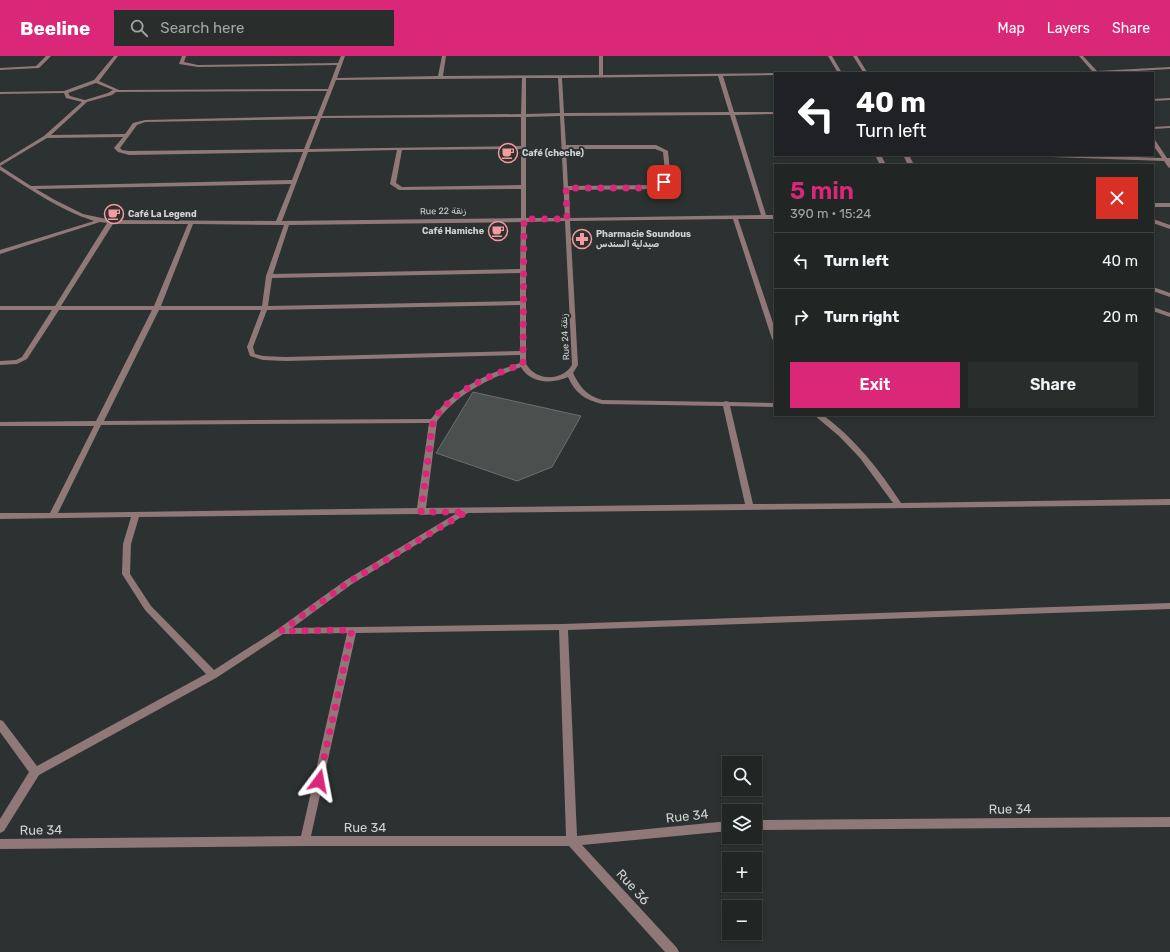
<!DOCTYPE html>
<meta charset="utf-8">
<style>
body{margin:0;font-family:Rubik,"Noto Naskh Arabic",sans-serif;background:#292e2d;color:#f1f3f6;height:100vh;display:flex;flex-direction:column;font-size:15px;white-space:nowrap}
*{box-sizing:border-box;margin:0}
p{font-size:13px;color:#a2a5a7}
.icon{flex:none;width:22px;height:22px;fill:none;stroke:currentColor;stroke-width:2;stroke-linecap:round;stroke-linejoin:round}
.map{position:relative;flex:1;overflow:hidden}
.drawer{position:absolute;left:774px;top:108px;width:380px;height:252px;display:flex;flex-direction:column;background:#212625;border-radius:0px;box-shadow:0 2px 6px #0003,0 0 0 1px #3e4342}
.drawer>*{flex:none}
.guide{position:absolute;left:774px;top:16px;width:380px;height:84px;border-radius:0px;box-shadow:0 2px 6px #0003,0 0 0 1px #3e4342;background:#202124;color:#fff;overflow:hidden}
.buttons{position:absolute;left:722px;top:700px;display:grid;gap:8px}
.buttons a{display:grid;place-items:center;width:40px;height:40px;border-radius:0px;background:#212625;box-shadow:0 2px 6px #0003,0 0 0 1px #3e4342;font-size:20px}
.pin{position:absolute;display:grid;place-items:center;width:34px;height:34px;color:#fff;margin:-17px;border-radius:8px;box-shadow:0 2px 6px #0006}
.me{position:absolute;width:44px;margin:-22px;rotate:13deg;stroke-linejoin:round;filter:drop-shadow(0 0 3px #0008)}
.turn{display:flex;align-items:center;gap:14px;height:84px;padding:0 16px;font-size:18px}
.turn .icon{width:52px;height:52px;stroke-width:2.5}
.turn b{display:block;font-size:28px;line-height:34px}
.round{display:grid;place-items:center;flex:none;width:42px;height:42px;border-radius:0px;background:#292e2d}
.headline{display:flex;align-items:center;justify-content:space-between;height:68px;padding:0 16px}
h1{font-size:24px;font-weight:600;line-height:30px;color:#db2777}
.button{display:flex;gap:8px;margin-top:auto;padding:8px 16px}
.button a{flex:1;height:46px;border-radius:0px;background:#db2777;color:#fff;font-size:16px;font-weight:600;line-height:46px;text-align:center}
.button a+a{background:#292e2d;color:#f1f3f6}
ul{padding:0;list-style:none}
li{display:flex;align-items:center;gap:12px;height:56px;padding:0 16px;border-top:1px solid #3e4342}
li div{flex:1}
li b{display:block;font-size:15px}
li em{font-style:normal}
header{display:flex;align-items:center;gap:24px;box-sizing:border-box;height:56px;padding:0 20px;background:#db2777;color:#fff}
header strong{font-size:19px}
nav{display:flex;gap:22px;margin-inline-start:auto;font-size:14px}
.search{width:280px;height:36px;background:#292e2d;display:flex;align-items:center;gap:10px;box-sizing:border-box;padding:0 14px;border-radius:0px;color:#a2a5a7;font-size:15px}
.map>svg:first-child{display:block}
.building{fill:#4a504e;stroke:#6a706f}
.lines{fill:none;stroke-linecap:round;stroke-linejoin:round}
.street{fill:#907879;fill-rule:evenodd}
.route{stroke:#db2777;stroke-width:7;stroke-dasharray:0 12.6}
.labels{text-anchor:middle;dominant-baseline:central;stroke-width:4;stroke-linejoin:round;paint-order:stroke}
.far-poi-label{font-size:9px;font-weight:bold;fill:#cfd2d2;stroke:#2c3231;text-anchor:start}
.far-street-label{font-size:9px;fill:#cfd2d2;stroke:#2c3231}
.near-street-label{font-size:13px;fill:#cfd2d2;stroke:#2c3231}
</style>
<header>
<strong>Beeline</strong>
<div class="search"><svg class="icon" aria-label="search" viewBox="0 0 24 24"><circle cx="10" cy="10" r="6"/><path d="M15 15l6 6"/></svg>Search here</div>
<nav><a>Map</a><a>Layers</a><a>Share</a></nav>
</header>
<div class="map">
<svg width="1170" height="896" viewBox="0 0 1170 896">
<rect width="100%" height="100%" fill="#2c3231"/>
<!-- building -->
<path class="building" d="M473 336 581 360 552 411 517 425 436 397Z"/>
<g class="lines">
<!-- street -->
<g class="street">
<path d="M46 0H51L39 12 0 14V12L36 10Z"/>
<path d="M114 0H118L99 25 119 34 328 33 337 9 198 11 179 8 182 0H186L184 6 198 9 338 7 341 0H345L337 22 438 20 442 0H446L443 20 599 19V0H603V19L775 17H776H775V19L723 20 734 56H775V58L735 59 766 159H775V163H738L775 273V285L772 283 733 163 570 165 578 309 573 317C580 331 586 339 602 344L723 346 726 345 729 346 775 347V351L730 350 753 448 893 447 860 402 839 380 814 359H823C855 383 879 413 901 447L1170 443V449L468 457 352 528 292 572 563 568 1170 547V553L568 574 577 780 729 765V775L582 789 677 892 679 896H665L569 790H305L0 793V783L301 780 347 577 283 578 216 622 39 719 4 775 0 777V763L29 716 0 676V664L3 665 37 710 206 618 145 554 122 518 123 488 131 461 0 463V457H50L94 370H0V366L96 365 152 254H59L27 303 17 308 0 309V305L16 304 22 301 52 254H0V250H55L107 167 100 166 0 198V194L94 165C59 154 30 133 0 114V107L44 80 82 46 66 42 64 37 0 38V36L64 35 94 24ZM718 20 729 56 564 57 562 22ZM522 22 521 58 322 60 336 24ZM526 22H558L560 57 526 58ZM96 27 113 34 108 37 85 44 70 40 68 37ZM327 35 317 60 145 64 133 67 125 78 51 79 87 46 112 39 116 36ZM730 59 761 159 570 162 569 134 660 133C673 126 669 107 668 95L656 89H566L564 60ZM560 60 565 162H526V61ZM521 61V90L309 93 321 62ZM316 63 304 93 129 95 122 94 120 92 137 69 145 66ZM123 81 114 92 118 96 129 99 303 96 292 124 31 130 0 110 47 82ZM521 93V129L402 131 396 127 402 94ZM566 93H655L663 96C664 107 667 121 659 129L568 130ZM397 94 390 128 399 134 521 133V162L282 165 308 96ZM291 128 276 165 111 164 83 158 55 144 36 133ZM565 165 572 309C561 326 536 325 526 308V166ZM521 166 520 213 273 218 289 169ZM113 168H188L154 250H61ZM193 168 284 169 266 220 262 250H161ZM520 217V245L268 250 272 222ZM520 249V295L286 301 263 300 255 298 253 291 267 254ZM159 254H261L247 291 250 300 263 304 286 305 520 299V307C484 319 455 332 431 363L104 365ZM521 311C530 328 553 328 568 321 575 337 585 344 602 348L723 350 745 448 426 452 437 365C458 337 488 323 521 311ZM429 367 417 452 58 457 101 369ZM457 457 346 524 278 573 214 614 151 550 130 518 131 488 139 461 418 458 421 459ZM559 574 566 780H311L356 577Z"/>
<path d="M828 0H832L842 17H838Z"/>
<path d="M853 0H857L867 16H902L904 17H851L853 16H863Z"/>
<path d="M1079 0H1083L1097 15 1170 11V13L1102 17H986L988 16 1092 15Z"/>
<path d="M1170 42V44L1153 45V43Z"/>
<path d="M1170 70V72L1153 73V71Z"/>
<path d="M1153 83 1155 84 1167 102H1170V112L1168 111 1164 105 1052 101 1049 99H1088L1162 102 1153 89Z"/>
<path d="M875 99H881L886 109H880Z"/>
<path d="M903 99H909L914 109H908Z"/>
<rect x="1153" y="147" width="17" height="4"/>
<path d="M1153 163 1170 169V173L1153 167Z"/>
<path d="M1153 231 1170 237V241L1153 235Z"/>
<path d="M1153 251 1170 257V261L1153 255Z"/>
<path d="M1170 761V771L755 774V764Z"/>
</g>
</g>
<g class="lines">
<!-- route -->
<path class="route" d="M319 725 352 574 281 575 349 526 466 456H421L433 365C454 333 488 320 523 308L524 163H567L566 132H651L660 131 664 126"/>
</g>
<!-- icons -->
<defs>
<symbol id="cafe-ring" viewBox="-11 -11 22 22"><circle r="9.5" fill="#2c3231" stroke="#f49b9f" stroke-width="1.5"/><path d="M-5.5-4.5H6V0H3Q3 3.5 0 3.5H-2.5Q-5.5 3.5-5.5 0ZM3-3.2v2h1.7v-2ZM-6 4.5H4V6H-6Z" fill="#f49b9f"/></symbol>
<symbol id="pharmacy-ring" viewBox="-11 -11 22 22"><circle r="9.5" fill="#2c3231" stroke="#f49b9f" stroke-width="1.5"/><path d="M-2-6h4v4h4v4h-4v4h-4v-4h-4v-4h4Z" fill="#f49b9f"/></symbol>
</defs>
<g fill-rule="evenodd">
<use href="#cafe-ring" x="497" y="86" width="22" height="22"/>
<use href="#cafe-ring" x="103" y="147" width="22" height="22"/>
<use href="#cafe-ring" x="487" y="164" width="22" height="22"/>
<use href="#pharmacy-ring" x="571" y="172" width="22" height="22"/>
</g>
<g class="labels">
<!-- far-poi labels -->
<g class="far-poi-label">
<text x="522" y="97">Café (cheche)</text>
<text x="128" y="158">Café La Legend</text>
<text x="484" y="175" text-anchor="end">Café Hamiche</text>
<text x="596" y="178">Pharmacie Soundous<tspan x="596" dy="10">صيدلية السندس</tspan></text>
</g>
<!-- far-street labels -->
<g class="far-street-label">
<text transform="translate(443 155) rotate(-1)">Rue 22 زنقة</text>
<text transform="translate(565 281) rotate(-93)">Rue 24 زنقة</text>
</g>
<!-- near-street labels -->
<g class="near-street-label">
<text transform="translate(1010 753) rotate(-1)">Rue 34</text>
<text transform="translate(687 760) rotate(-6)">Rue 34</text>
<text x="365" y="771">Rue 34</text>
<text transform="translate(41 774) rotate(-1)">Rue 34</text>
<text transform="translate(633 831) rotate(48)">Rue 36</text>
</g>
</g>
</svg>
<div class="buttons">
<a><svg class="icon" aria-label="search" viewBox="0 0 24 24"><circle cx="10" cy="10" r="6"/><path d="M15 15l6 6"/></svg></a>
<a><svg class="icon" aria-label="layers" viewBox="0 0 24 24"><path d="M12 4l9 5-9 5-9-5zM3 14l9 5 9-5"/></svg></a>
<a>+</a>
<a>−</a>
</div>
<div class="pin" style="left:664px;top:126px;background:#d93025"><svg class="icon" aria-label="arrive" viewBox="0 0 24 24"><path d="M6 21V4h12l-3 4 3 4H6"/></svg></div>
<svg class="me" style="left:319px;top:725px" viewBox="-20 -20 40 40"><path d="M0-17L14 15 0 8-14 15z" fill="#db2777" stroke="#fff" stroke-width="4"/></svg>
<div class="guide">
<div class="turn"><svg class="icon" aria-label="left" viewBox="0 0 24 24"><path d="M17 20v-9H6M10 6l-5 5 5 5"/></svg><div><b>40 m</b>Turn left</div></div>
</div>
<section class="drawer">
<div class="headline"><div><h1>5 min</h1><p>390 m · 15:24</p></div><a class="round" style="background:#d93025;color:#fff"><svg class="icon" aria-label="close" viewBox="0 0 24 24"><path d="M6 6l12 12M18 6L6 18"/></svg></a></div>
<ul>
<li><svg class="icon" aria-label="left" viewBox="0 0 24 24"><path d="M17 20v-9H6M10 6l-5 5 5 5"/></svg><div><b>Turn left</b></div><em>40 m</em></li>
<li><svg class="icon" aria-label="right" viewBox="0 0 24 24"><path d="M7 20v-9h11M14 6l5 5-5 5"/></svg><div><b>Turn right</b></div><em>20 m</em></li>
</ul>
<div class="button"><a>Exit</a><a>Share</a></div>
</section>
</div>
